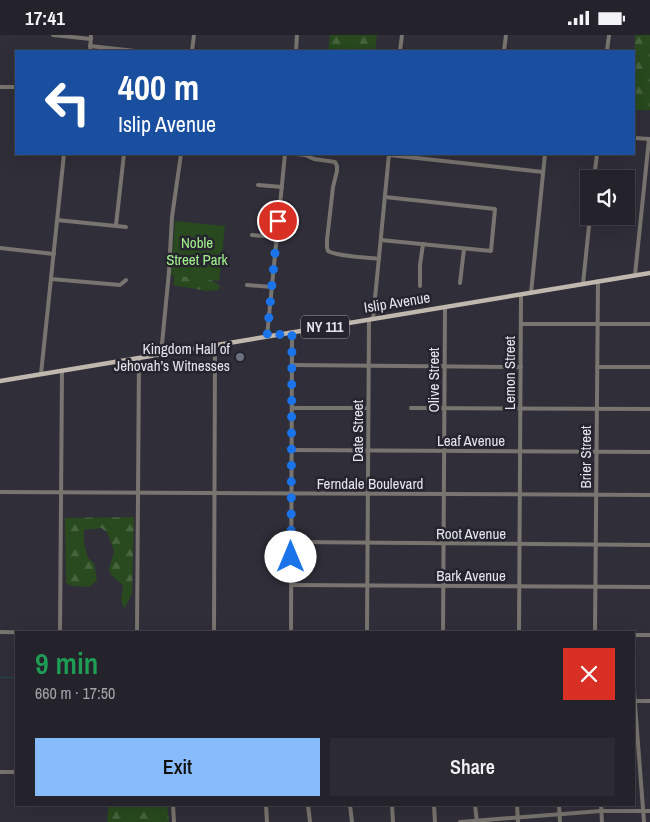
<!DOCTYPE html>
<meta charset="utf-8">
<style>
body{margin:0;font-family:"Archivo Narrow",sans-serif;background:#2c2a32;color:#f1f3f6;height:100vh;display:flex;flex-direction:column;font-size:19px;white-space:nowrap}
*{box-sizing:border-box;margin:0}
p{font-size:16px;color:#a3a4a8}
.icon{flex:none;width:28px;height:28px;fill:none;stroke:currentColor;stroke-width:2;stroke-linecap:round;stroke-linejoin:round}
.map{position:relative;flex:1;overflow:hidden}
.panel{position:absolute;left:15px;top:596px;width:620px;height:175px;display:flex;flex-direction:column;background:#24222a;border-radius:0px;box-shadow:0 5px 20px #0002,0 0 0 1px #413f47}
.panel>*{flex:none}
.guide{position:absolute;left:15px;top:15px;width:620px;height:105px;border-radius:0px;box-shadow:0 5px 20px #0002,0 0 0 1px #413f47;background:#1a4fa0;color:#fff;overflow:hidden}
.tools{position:absolute;left:580px;top:135px;display:grid;gap:10px}
.tools a{display:grid;place-items:center;width:55px;height:55px;border-radius:0px;background:#24222a;box-shadow:0 5px 20px #0002,0 0 0 1px #413f47;font-size:25px}
.pin{position:absolute;display:grid;place-items:center;width:42px;height:42px;color:#fff;margin:-21px;border:2px solid #fff;border-radius:50%;box-shadow:0 1px 5px #0007}
.me{position:absolute;width:55px;margin:-28px;rotate:0deg;stroke-linejoin:round;filter:drop-shadow(0 0 4px #0008)}
.turn{display:flex;align-items:center;gap:18px;height:105px;padding:0 20px;font-size:22px}
.turn .icon{width:65px;height:65px;stroke-width:2.5}
.turn b{display:block;font-size:35px;line-height:42px}
.round{display:grid;place-items:center;flex:none;width:52px;height:52px;border-radius:0px;background:#2c2a32}
.overview{display:flex;align-items:center;justify-content:space-between;height:85px;padding:0 20px}
h1{font-size:30px;font-weight:600;line-height:38px;color:#1e9e55}
.primary-button{display:flex;gap:10px;margin-top:auto;padding:10px 20px}
.primary-button a{flex:1;height:58px;border-radius:0px;background:#87bbfb;color:#111;font-size:20px;font-weight:600;line-height:58px;text-align:center}
.primary-button a+a{background:#2c2a32;color:#f1f3f6}
.status{display:flex;justify-content:space-between;align-items:center;height:35px;padding:0 25px;background:#24222a;direction:ltr}
.status svg{height:14px;fill:currentColor}
.map>svg:first-child{display:block}
.forest{fill:url(#forest-firs)}
.park{fill:#284a1e}
.lines{fill:none;stroke-linecap:round;stroke-linejoin:round}
.stream{stroke:#244c59;stroke-width:1}
.minor{stroke:#78746f;stroke-width:4}
.major{stroke:#c0b7ae;stroke-width:4.5}
.route{stroke:#1a73e8;stroke-width:9;stroke-dasharray:0 16.2}
.worship-dot{fill:#6b7280;stroke:#26242e;stroke-width:2}
.labels{text-anchor:middle;dominant-baseline:central;stroke-width:5;stroke-linejoin:round;paint-order:stroke}
.shield{fill:#26242e;stroke:#acaab2;stroke-width:1}
.shield-label{font-size:14px;font-weight:bold;fill:#e5e4eb}
.park-label{font-size:15px;fill:#a2f28c;stroke:#26242e}
.street-label{font-size:15px;fill:#e5e4eb;stroke:#26242e}
.poi-label{font-size:15px;fill:#e5e4eb;stroke:#26242e;text-anchor:end}
</style>
<div class="status"><b>17:41</b><svg viewBox="0 0 49 12"><path d="M0 12V9h3v3zM5 12V6h3v6zM10 12V3h3v9zM15 12V0h3v12zM26 1h20v11H26zM47 4h2v5h-2z"/></svg></div>
<div class="map">
<svg width="650" height="787" viewBox="0 0 650 787">
<defs>
<pattern id="forest-firs" width="22" height="20" patternUnits="userSpaceOnUse" patternTransform="scale(1.25)"><rect width="22" height="20" fill="#284a1e"/><path d="M5 1l3.5 6h-7zM16 11l3.5 6h-7z" fill="#47643f"/></pattern>
</defs>
<rect width="100%" height="100%" fill="#302e38"/>
<!-- forest -->
<g class="forest">
<path d="M330 0H377L375 16H328Z"/>
<path d="M635 0H650V75H636L634 62Z"/>
<path d="M174 224 218 249 220 252 218 255 207 256 173 250 174 246Z"/>
<path d="M134 482 132 559 124 574 121 565 123 550 112 541 109 535 114 516 107 497 101 493 84 495V508L88 523 94 528 97 546 89 552 73 551 66 548 65 483Z"/>
<path d="M109 770H167L169 787H108L107 785Z"/>
</g>
<!-- park -->
<path class="park" d="M175 186 225 191 219 246 171 240Z"/>
<g class="lines">
<!-- stream -->
<path class="stream" d="M0 642 16 643"/>
<!-- minor -->
<g class="minor">
<path d="M53 0 91 4"/>
<path d="M90 11 135 16"/>
<path d="M90 16 91 0"/>
<path d="M192 16 194 0"/>
<path d="M296 16 297 0"/>
<path d="M400 16 402 0"/>
<path d="M504 16 506 0"/>
<path d="M607 16 609 0"/>
<path d="M0 52H16"/>
<path d="M634 103 650 104"/>
<path d="M296 119 305 120 314 124 335 127 337 131V136L333 152 327 205V212L328 216C339 222 365 222 379 224"/>
<path d="M389 120 543 137"/>
<path d="M594 144 597 119"/>
<path d="M258 150 282 152"/>
<path d="M57 185 126 192"/>
<path d="M116 190 124 119"/>
<path d="M252 200 277 202"/>
<path d="M381 205 491 216 495 174 385 162"/>
<path d="M0 213 54 219"/>
<path d="M635 240 649 104"/>
<path d="M51 244 120 250 126 245"/>
<path d="M460 248 464 214"/>
<path d="M583 249 590 181"/>
<path d="M247 250 272 252"/>
<path d="M420 251V230L423 209"/>
<path d="M531 258 545 119"/>
<path d="M373 284 389 119"/>
<path d="M521 289H650"/>
<path d="M267 301 285 119"/>
<path d="M161 319 169 237 172 182 181 119"/>
<path d="M292 330 521 332"/>
<path d="M597 332H650"/>
<path d="M41 339 64 119"/>
<path d="M292 373H368"/>
<path d="M411 373 650 374"/>
<path d="M292 415 650 417"/>
<path d="M0 457 650 460"/>
<path d="M291 507 650 510"/>
<path d="M291 550 650 552"/>
<path d="M0 597 60 598"/>
<path d="M60 598 62 336"/>
<path d="M137 598 139 323"/>
<path d="M214 598 215 310"/>
<path d="M291 598 292 297"/>
<path d="M367 598 369 285"/>
<path d="M443 598 445 272"/>
<path d="M519 598 521 260"/>
<path d="M595 598 598 246"/>
<path d="M634 600H650"/>
<path d="M634 656 644 787"/>
<path d="M635 666H650"/>
<path d="M0 737H16"/>
<path d="M173 770 174 787"/>
<path d="M266 770 267 787"/>
<path d="M308 770 310 787"/>
<path d="M350 770 352 787"/>
<path d="M392 770 393 787"/>
<path d="M434 770 435 787"/>
<path d="M475 770 477 787"/>
<path d="M517 770 518 787"/>
<path d="M559 770 560 787"/>
<path d="M601 770 602 787"/>
<path d="M460 787 601 776H650"/>
</g>
<!-- major -->
<path class="major" d="M0 346 650 238"/>
</g>
<g class="lines">
<!-- route -->
<path class="route" d="M278 186 267 302 292 297 291 522"/>
</g>
<!-- markers -->
<circle class="worship-dot" cx="240" cy="322" r="5"/>
<g class="labels">
<!-- shield labels -->
<rect class="shield" x="301" y="280.5" width="48" height="23" rx="4"/>
<g class="shield-label">
<text x="325" y="292">NY 111</text>
</g>
<!-- park labels -->
<g class="park-label">
<text x="197" y="207">Noble<tspan x="197" dy="17">Street Park</tspan></text>
</g>
<!-- street labels -->
<g class="street-label">
<text transform="translate(397 267) rotate(-9)">Islip Avenue</text>
<text transform="translate(509 338) rotate(-90)">Lemon Street</text>
<text transform="translate(433 345) rotate(-90)">Olive Street</text>
<text transform="translate(357 396) rotate(-90)">Date Street</text>
<text x="471" y="405">Leaf Avenue</text>
<text transform="translate(585 422) rotate(-90)">Brier Street</text>
<text x="370" y="448">Ferndale Boulevard</text>
<text x="471" y="498">Root Avenue</text>
<text x="471" y="540">Bark Avenue</text>
</g>
<!-- poi labels -->
<g class="poi-label">
<text x="230" y="313">Kingdom Hall of<tspan x="230" dy="17">Jehovah’s Witnesses</tspan></text>
</g>
</g>
</svg>
<div class="tools">
<a><svg class="icon" aria-label="sound" viewBox="0 0 24 24"><path d="M4 9h4l5-4v14l-5-4H4zM17 9q2 3 0 6"/></svg></a>
</div>
<div class="pin" style="left:278px;top:186px;background:#d93025"><svg class="icon" aria-label="arrive" viewBox="0 0 24 24"><path d="M6 21V4h12l-3 4 3 4H6"/></svg></div>
<svg class="me" style="left:291px;top:522px" viewBox="-20 -20 40 40"><circle r="19" fill="#fff"/><path d="M0-13L10 11 0 6-10 11z" fill="#1a73e8"/></svg>
<div class="guide">
<div class="turn"><svg class="icon" aria-label="left" viewBox="0 0 24 24"><path d="M17 20v-9H6M10 6l-5 5 5 5"/></svg><div><b>400 m</b>Islip Avenue</div></div>
</div>
<section class="panel">
<div class="overview"><div><h1>9 min</h1><p>660 m · 17:50</p></div><a class="round" style="background:#d93025;color:#fff"><svg class="icon" aria-label="close" viewBox="0 0 24 24"><path d="M6 6l12 12M18 6L6 18"/></svg></a></div>
<div class="primary-button"><a>Exit</a><a>Share</a></div>
</section>
</div>
